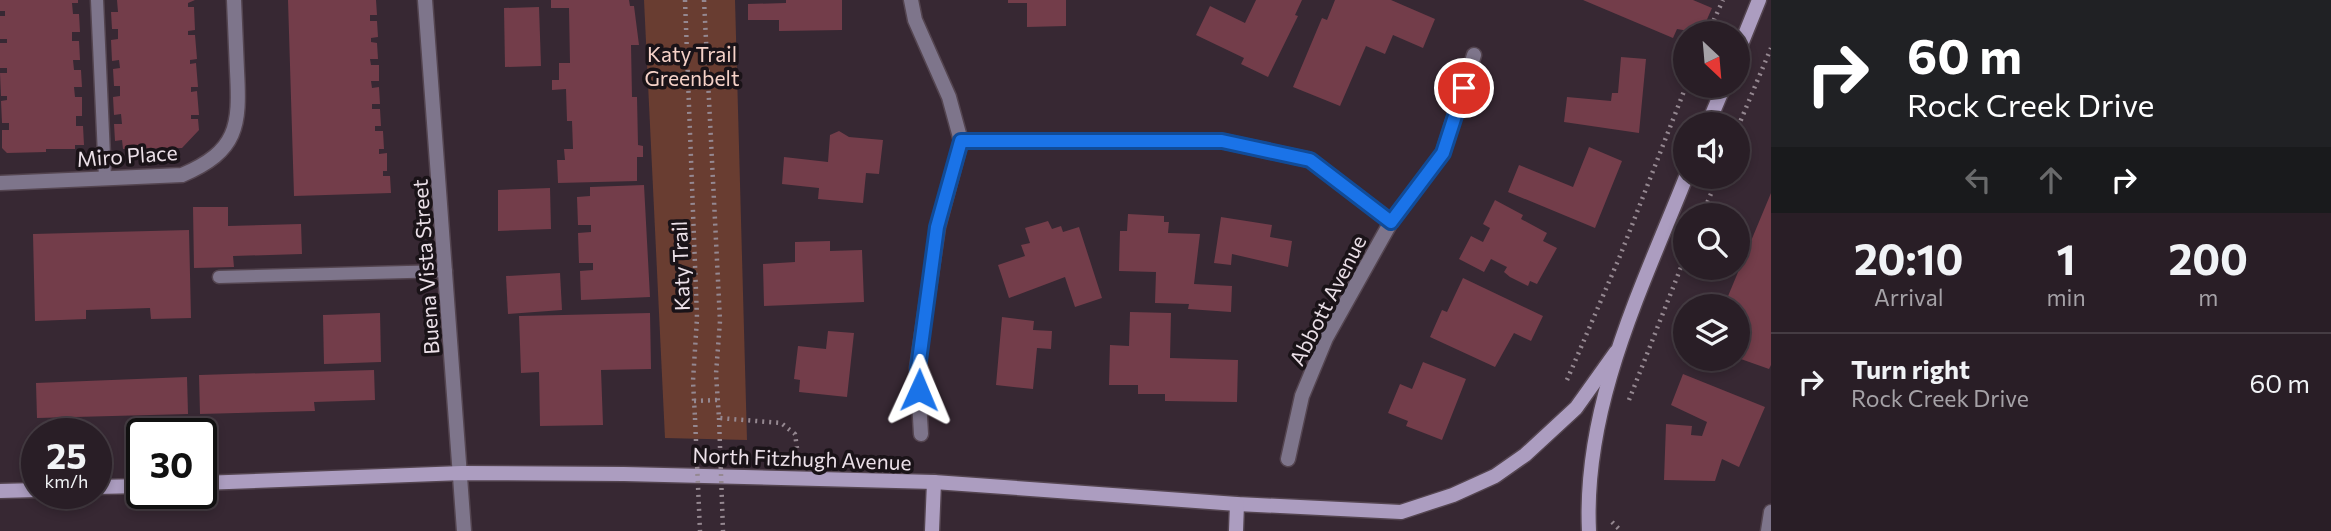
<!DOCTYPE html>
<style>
body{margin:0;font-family:Commissioner,sans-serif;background:#31272e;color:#f1f3f6;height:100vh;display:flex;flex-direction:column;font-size:26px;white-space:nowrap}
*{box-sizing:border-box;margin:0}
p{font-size:23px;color:#a5a2a7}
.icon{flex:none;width:38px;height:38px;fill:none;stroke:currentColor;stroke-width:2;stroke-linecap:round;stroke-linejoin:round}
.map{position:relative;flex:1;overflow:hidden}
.drawer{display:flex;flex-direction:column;background:#291e26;width:560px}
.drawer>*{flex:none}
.guide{background:#202124;color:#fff;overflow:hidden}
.needle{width:46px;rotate:154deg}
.tools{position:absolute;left:1673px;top:21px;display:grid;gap:14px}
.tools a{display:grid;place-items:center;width:77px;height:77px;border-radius:50%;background:#291e26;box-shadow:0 4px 10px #0003,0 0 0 2px #453c43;font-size:35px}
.speed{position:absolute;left:21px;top:418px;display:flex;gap:14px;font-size:35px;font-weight:700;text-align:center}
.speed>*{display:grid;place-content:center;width:91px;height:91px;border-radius:50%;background:#291e26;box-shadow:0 4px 10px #0003,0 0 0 2px #453c43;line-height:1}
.speed small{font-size:18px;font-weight:400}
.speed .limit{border:4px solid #111;border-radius:10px;background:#fff;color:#111}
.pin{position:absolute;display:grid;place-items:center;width:60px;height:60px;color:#fff;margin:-30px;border:4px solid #fff;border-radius:50%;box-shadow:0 2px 7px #0007}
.me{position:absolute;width:77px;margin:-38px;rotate:1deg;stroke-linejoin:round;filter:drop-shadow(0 0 5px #0008)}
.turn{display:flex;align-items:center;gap:24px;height:147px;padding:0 21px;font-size:32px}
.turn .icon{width:91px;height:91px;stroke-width:2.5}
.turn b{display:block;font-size:49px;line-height:60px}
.lanes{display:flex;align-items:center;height:66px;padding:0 21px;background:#0003;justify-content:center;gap:35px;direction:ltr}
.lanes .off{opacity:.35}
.eta{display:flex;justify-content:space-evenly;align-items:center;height:119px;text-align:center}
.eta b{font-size:42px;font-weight:700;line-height:49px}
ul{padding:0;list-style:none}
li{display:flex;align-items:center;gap:21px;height:98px;padding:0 21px;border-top:2px solid #453c43}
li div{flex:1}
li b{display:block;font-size:26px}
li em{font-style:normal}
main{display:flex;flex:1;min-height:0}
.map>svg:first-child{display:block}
.green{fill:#693d31}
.building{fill:#733d4a}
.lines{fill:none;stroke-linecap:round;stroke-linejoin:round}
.lane-casing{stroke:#544550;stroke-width:15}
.street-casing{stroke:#544550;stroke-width:17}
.secondary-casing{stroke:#544550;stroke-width:17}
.path{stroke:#958891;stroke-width:4.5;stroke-dasharray:2 5;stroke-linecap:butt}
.lane{stroke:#7e758b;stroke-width:12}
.street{stroke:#7e758b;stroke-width:14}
.secondary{stroke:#ac9dc0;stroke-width:14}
.path-bridge{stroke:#958891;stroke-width:4.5;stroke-dasharray:2 5;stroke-linecap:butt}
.route-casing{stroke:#114b97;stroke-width:18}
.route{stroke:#1a73e8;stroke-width:12}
.labels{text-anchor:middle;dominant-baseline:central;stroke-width:7;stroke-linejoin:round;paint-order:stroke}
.park-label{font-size:21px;fill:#f6d2c8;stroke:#1a1318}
.street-label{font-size:21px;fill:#ebe0e8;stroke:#1a1318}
</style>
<main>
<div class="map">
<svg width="1771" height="531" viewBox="0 0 1771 531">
<rect width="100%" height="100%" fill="#372833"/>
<!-- green -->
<path class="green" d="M644 0H735L747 440 665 438Z"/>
<!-- building -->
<g class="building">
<path d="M0 0H78V3H72L73 14H79L80 32H72V41H79L80 60H73L74 70H81L82 87H74L75 97H82V116H76V126H83L84 145H75V149H46V152L7 153 2 148V130H9V123H2L1 101 7 100V96H1L0 73H7V68H0V43H7V39H0V16H5V11H0Z"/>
<path d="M117 0H195L188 3V7H194L195 30 188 31V35H195L197 59 190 60V64L196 63 198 87H191V92L197 91 199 115H191V119H198L199 130 182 148 123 149 122 140 115 141 114 124H122L121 114 114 115 113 97 120 96V86H114L113 69 120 68 119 60 112 61 111 40 118 39V29H112L111 12H118Z"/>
<path d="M288 0H376L377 15H370V21H377L378 37 371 38V42L377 43 378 59H370L371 65H379V81H371L372 88 379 87 380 104H372V109H380L381 126H375V131H383L384 149H379V154L387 153V171H383V176H390L391 193 294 196Z"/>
<path d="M551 0H629L630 6H634L639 45H631L632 97H637L638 145 643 146V157H637V181L558 183 557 160H565L564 149H573L572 121H567L566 89 552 90V80H559V63H570L569 8H551Z"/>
<path d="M786 0H842V30L779 31V20H748V4L786 3Z"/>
<path d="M1008 0H1066V26L1027 27V3H1008Z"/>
<path d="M1256 0H1302L1295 15 1298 16 1268 77 1241 64 1244 58 1196 35 1210 6 1245 23Z"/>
<path d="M1335 0H1391L1435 19 1423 48 1393 35 1385 54 1366 46 1340 106 1293 87 1322 18 1327 20Z"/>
<path d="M1583 0H1693L1712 8 1701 33 1677 29 1673 38Z"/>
<path d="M539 7 541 66 505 67 504 8Z"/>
<path d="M1621 57 1646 59 1639 133 1564 122 1567 97 1611 101 1612 93H1618Z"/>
<path d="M839 131 849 137 883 140 879 174 866 173 863 203 818 199 819 188 782 184 784 157 828 162 830 135Z"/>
<path d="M1589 147 1622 161 1595 228 1508 192 1519 165 1573 187Z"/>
<path d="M644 185 650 297 581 300 580 271 593 270V263H579L578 233 591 232V225H578L577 197 590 196V187Z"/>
<path d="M550 188 551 229 498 231V190Z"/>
<path d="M1771 193V365L1769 369 1738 358V306H1712L1716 297 1726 301Z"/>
<path d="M1495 200 1523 215 1521 219 1547 233 1543 241 1557 248 1537 284 1530 281 1528 286 1510 277 1504 272 1507 267 1491 259 1484 272 1459 259 1471 236 1483 242 1490 228 1483 224Z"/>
<path d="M193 207H228V226L301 224 302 254 233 256 234 267 194 268Z"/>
<path d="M1128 214 1164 216V222H1169L1168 233 1200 234 1194 284 1232 286 1231 312 1188 309 1189 304 1155 303 1156 272 1119 271 1120 231H1127Z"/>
<path d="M1221 217 1272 225 1270 237 1292 241 1288 267 1232 254 1231 265 1214 263Z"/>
<path d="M1048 221 1052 229 1061 226 1063 232 1079 227 1102 298 1075 307 1065 277 1009 298 998 265 1025 256 1021 245 1030 243 1025 228Z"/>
<path d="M189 230 191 318 151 319 150 308 86 310V319L35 321 33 234Z"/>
<path d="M830 241V251L862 250 864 302 764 306 763 264 795 262V242Z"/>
<path d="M560 273 562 310 508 314 506 276Z"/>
<path d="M1463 278 1543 316 1531 341 1514 333 1495 367 1430 337 1442 310 1447 312Z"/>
<path d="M1130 312 1171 313 1170 358 1238 360 1237 402 1165 401V394H1138V385H1109L1110 345 1129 346Z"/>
<path d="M380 313 381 362 324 364 323 315Z"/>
<path d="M650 313 651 369 601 370 603 425 540 426 539 372 521 373 519 316Z"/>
<path d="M1002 317 1034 321 1033 330 1052 331 1051 349 1037 348 1033 389 996 385Z"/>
<path d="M828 331 854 333 847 397 799 392 800 380 794 379 798 346 826 349Z"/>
<path d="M1423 362 1466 379 1442 440 1406 426 1408 421 1388 413 1400 384 1412 389Z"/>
<path d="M374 370 375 400 314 402 315 411 200 414 199 375Z"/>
<path d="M1683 374 1765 407 1739 467 1722 459 1715 481 1664 480 1666 424 1692 426 1691 435 1702 436 1707 422 1671 405Z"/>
<path d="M187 377 188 414 37 418 36 383Z"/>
</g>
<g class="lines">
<defs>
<g id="lane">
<path d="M97 0 105 178"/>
<path d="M219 277 446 271"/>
</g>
<g id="street">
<path d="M425 0 464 531"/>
<path d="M911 0 915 20 949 97 961 141 938 227 917 368 921 434"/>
<path d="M961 141H1222L1310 160 1391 222"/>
<path d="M0 183 182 175C238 151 240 126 237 71 236 47 235 24 234 0"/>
<path d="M1288 459 1302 396 1326 338 1391 222 1443 153 1474 55"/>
<path d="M1768 531 1771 512"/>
</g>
<g id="secondary">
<path d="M1738 52 1759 0"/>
<path d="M1708 124 1724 86"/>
<path d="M201 483 462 473 624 474 934 482 1237 504 1401 512 1453 495 1495 476 1525 455 1576 408 1616 352"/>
<path d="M96 487 142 486"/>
<path d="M0 491 37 490"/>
<path d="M932 531 934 482"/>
<path d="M1236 531 1237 504"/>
<path d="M1589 531C1583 406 1641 290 1686 177"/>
</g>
</defs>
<!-- lane casing -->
<use href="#lane" class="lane-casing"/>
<!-- street casing -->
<use href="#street" class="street-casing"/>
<!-- secondary casing -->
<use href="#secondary" class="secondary-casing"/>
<!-- path -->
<g class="path">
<path d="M685 0 697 318 693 381 695 418"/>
<path d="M704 0 720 321 716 374 719 418 781 423 795 434 797 448"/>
<path d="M1708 33 1723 0"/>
<path d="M1738 127 1771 48"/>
<path d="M1702 215 1718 177"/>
<path d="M1567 380 1620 256 1686 86"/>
<path d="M1629 400 1685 257"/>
<path d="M694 401 717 400"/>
<path d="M1612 522 1621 531"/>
</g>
<!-- lane -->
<use href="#lane" class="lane"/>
<!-- street -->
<use href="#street" class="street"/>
<!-- secondary -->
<use href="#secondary" class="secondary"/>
<!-- path-bridge -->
<g class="path-bridge">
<path d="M695 418 700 531"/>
<path d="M719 418 723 531"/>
</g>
</g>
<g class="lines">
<defs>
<path id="route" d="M919 390 918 368 937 227 961 141H1222L1310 160 1391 222 1443 153 1464 88"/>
</defs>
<!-- route casing -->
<use href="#route" class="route-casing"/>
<!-- route -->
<use href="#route" class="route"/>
</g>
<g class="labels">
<!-- park labels -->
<g class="park-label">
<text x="692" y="53">Katy Trail<tspan x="692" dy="24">Greenbelt</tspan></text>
</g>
<!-- street labels -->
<g class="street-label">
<text transform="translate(127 155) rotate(-4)">Miro Place</text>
<text transform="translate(680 266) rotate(-92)">Katy Trail</text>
<text transform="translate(425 267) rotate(-94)">Buena Vista Street</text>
<text transform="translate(1327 300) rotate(-63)">Abbott Avenue</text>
<text transform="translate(802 458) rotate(2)">North Fitzhugh Avenue</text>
</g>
</g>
</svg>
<div class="tools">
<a><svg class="needle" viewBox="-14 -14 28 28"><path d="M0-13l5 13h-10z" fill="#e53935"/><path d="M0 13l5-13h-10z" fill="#a5a2a7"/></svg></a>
<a><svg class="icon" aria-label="sound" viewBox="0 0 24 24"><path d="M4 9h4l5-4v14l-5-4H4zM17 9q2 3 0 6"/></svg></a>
<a><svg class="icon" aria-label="search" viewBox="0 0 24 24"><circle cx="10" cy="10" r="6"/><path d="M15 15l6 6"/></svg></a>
<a><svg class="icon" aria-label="layers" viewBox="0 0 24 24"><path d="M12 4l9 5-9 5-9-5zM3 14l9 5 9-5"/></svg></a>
</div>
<div class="speed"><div>25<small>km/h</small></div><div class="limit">30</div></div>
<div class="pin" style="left:1464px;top:88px;background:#d93025"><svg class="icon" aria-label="arrive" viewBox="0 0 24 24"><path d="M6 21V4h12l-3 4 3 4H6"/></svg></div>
<svg class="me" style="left:919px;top:390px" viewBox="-20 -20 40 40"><path d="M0-17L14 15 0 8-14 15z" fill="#1a73e8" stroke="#fff" stroke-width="4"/></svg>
</div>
<section class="drawer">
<div class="guide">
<div class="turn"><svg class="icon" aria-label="right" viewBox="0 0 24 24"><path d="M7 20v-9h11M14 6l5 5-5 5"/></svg><div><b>60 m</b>Rock Creek Drive</div></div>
<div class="lanes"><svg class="icon off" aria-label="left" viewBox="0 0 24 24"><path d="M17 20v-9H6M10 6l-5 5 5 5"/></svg><svg class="icon off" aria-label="ahead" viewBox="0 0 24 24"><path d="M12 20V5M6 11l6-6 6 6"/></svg><svg class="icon" aria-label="right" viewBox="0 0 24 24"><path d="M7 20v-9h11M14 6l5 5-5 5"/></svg></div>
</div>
<div class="eta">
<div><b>20:10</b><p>Arrival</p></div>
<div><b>1</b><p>min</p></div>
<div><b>200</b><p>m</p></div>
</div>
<ul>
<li><svg class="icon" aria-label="right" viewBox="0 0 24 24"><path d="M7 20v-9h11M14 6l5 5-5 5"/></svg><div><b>Turn right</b><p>Rock Creek Drive</p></div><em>60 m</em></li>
</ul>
</section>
</main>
